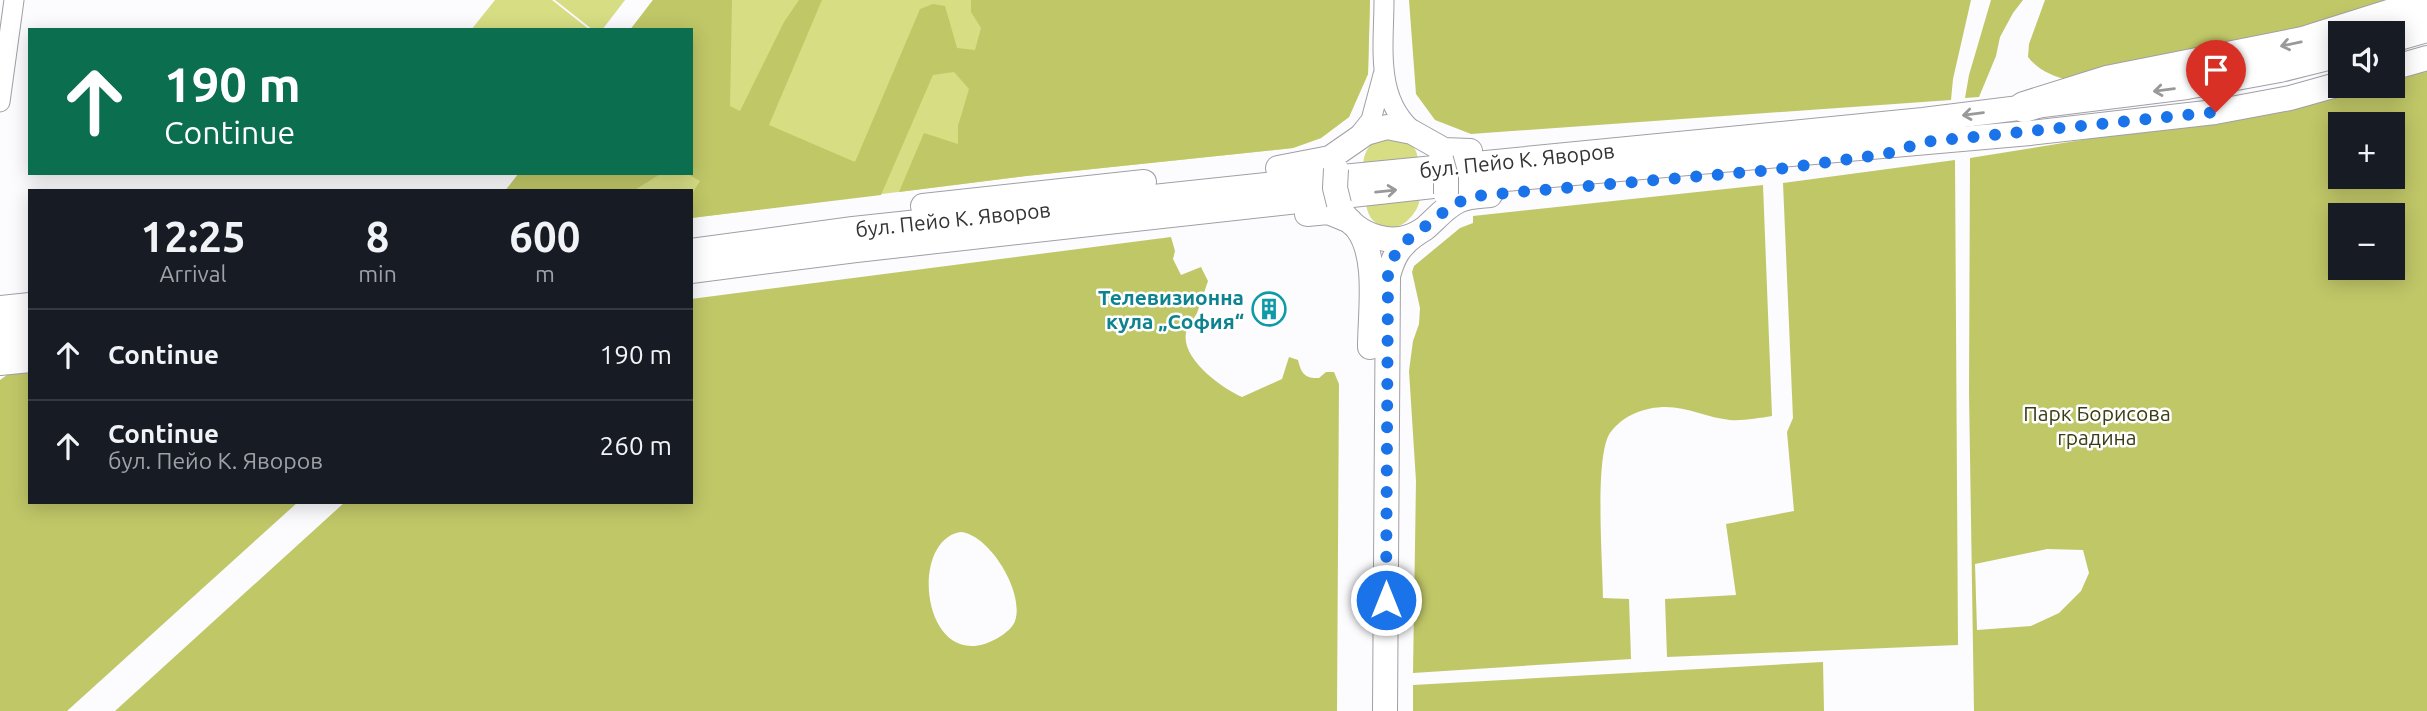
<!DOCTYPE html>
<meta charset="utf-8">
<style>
body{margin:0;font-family:Ubuntu,sans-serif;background:#20242c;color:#f1f3f6;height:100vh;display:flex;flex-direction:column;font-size:26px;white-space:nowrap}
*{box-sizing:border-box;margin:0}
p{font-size:23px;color:#9ea1a6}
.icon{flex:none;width:38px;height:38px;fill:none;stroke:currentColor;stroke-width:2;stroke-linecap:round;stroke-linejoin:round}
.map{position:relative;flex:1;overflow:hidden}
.side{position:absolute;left:28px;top:189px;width:665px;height:315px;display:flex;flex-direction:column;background:#171b24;border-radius:0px;box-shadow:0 4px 18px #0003}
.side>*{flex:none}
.hud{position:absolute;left:28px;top:28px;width:665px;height:147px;border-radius:0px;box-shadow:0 4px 18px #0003;background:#0b6e4f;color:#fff;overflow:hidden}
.fabs{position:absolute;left:2328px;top:21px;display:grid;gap:14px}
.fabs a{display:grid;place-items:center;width:77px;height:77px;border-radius:0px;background:#171b24;box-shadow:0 4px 18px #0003;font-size:35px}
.pin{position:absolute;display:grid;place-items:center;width:60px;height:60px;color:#fff;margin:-72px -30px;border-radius:50% 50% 50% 0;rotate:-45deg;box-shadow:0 0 7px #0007}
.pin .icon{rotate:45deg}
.me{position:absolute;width:77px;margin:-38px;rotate:0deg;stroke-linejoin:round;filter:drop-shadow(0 0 5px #0008)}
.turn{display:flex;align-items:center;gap:24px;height:147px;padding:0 21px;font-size:32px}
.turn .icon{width:91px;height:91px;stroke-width:2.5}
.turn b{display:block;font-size:49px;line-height:60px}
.eta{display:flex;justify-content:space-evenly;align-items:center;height:119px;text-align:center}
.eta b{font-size:42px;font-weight:700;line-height:49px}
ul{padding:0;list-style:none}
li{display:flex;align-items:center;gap:21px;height:91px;padding:0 21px;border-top:2px solid #363941}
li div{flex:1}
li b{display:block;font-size:26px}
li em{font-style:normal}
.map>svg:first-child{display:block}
.green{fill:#d6dd83}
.forest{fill:#c0c767;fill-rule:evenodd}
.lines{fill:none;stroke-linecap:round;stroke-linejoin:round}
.minor-casing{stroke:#a19fa5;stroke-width:21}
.major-casing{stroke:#a19fa5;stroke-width:26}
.highway-casing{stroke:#a19fa5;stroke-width:32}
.minor{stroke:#fff;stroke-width:19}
.major{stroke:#fff;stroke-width:24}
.highway{stroke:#fff;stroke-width:30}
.major-bridge-casing{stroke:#a19fa5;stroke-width:26;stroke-linecap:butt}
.major-bridge{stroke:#fff;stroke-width:24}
.oneway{stroke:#99989a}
.route{stroke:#1a73e8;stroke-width:12;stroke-dasharray:0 21.6}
.labels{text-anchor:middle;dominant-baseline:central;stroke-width:5;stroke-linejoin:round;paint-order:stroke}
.street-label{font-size:21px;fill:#333234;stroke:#fff}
.culture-label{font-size:21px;font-weight:bold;fill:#0d838f;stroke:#fff;text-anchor:end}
.park-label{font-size:21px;fill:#3b3e15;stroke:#fff}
</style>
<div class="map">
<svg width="2427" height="711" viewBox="0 0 2427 711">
<rect width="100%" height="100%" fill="#fcfbfe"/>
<!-- green -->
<g class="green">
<path d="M495 0H552L590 30H471Z"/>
<path d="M555 0H625L602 30H593Z"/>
<path d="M653 0H1370L1368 74 1349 117 1321 138 1293 148 1026 176 691 218V191H505L519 173H691V30H630Z"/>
<path d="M1408 139 1416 151 1419 162 1363 166C1365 136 1384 139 1408 139Z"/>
<path d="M1420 197C1419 216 1394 239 1375 222 1369 218 1367 209 1365 202Z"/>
</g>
<!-- forest -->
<g class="forest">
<path d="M653 0H732L730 106 740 111 784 22 799 0H822L769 125 855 162 920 9 933 4 945 6 957 48 975 50 981 28 971 12V0H1370L1368 74 1349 117 1321 138 1293 148 1026 176 899 192 924 133 958 144V126L969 89 954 72 933 75 881 195 691 218V195L700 181 686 173H691V30H630Z"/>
<path d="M1409 0H1971L1953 79 1951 100 1471 134 1435 120 1416 94Z"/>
<path d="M1991 0H2023L2013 13 2000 37 1996 56 1979 97 1965 98 1969 75Z"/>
<path d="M2045 0H2412L2280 37 2070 81C2053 76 2039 71 2028 57L2029 44Z"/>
<path d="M2427 68V711H1974L1969 392 1970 158 2305 104 2367 86H2392V78ZM2340 124H2392V177H2340ZM2340 215H2392V268H2340ZM2047 549 2083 550 2089 573 2081 591 2059 613 2031 626 1977 630 1975 564Z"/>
<path d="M1955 160 1958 645 1667 657 1665 599 1736 595 1726 524 1794 511 1787 432 1793 418 1783 183Z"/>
<path d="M519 173H662L633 191H505Z"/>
<path d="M1763 185 1772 416C1759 418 1743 421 1730 420 1709 418 1687 407 1666 407 1645 407 1623 415 1610 433 1594 457 1603 565 1603 598L1629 599 1631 659 1413 673 1416 481 1409 371 1413 341 1419 324 1420 308 1412 272 1414 266 1460 228 1473 223V216Z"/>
<path d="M1171 237 1175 251 1173 259 1181 275 1201 267 1208 281C1204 292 1201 303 1197 313 1194 319 1187 327 1186 333 1181 359 1222 388 1242 397L1282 379 1289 357 1298 360C1301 372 1304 379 1319 378L1326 372H1334L1339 384 1337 711H115L345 502H691V299ZM961 532C990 535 1025 593 1015 621 1013 627 1007 632 1001 636 924 685 905 540 961 532Z"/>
<path d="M30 372V502H298L67 711H0V380L7 375Z"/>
<path d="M1823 662 1824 711H1413V685Z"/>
</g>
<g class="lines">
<defs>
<g id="minor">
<path d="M1384 0C1384 47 1374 102 1417 134"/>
<path d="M0 102 14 0"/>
<path d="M1356 139 1371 120 1383 75"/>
</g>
<g id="major">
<path d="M2392 40 2427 30"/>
<path d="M2392 68 2427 58"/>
<path d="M1278 168 1330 158 1366 133 1387 127 1412 132 1444 150 1470 151"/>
<path d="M923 206 1144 182"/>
<path d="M1340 209C1358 237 1395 250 1424 229 1435 220 1445 207 1458 201 1467 196 1479 196 1490 195"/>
<path d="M1307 214 1328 212 1350 221"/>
<path d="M1357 228C1379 256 1370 313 1370 347"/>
<path d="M691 251 853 229 1332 178 1923 120 2187 87 2280 70 2340 55"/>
<path d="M691 271 856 250 1460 183 2030 133 2215 112 2290 98 2340 84"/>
<path d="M0 308 30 305"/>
<path d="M0 328 30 325"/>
<path d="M0 346 30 343"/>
<path d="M0 363 30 360"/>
<path d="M1385 711 1388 276C1393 257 1399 246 1416 234"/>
</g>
<path id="highway" d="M2024 107 2107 81 2303 42 2427 3"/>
</defs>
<!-- minor casing -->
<use href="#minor" class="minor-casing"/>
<!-- major casing -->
<use href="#major" class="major-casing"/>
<!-- highway casing -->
<use href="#highway" class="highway-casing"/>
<!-- minor -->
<use href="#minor" class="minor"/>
<!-- major -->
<use href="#major" class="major"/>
<!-- highway -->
<use href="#highway" class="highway"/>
<defs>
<g id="major-bridge">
<path d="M1441 159 1446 177V194"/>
<path d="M1336 169 1335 188 1339 204"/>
</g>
</defs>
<!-- major-bridge casing -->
<use href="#major-bridge" class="major-bridge-casing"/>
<!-- major-bridge -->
<use href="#major-bridge" class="major-bridge"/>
</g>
<!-- one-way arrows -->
<defs><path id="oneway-shaft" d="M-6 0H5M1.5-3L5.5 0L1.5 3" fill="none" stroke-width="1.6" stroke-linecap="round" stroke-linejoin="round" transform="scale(1.75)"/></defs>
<g class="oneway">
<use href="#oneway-shaft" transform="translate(2291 44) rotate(168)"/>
<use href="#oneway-shaft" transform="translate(2164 90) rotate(173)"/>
<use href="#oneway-shaft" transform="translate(1973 114) rotate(173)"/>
<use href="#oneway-shaft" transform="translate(1386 191) rotate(-6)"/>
</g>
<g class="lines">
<!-- route -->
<path class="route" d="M1386 600 1388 276 1392 260 1401 245 1454 204 1474 196 1771 170 1886 154 1924 142 2216 112"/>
</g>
<!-- icons -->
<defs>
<symbol id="building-ring" viewBox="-11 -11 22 22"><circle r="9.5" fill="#fff" stroke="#0f9aa8" stroke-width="1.5"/><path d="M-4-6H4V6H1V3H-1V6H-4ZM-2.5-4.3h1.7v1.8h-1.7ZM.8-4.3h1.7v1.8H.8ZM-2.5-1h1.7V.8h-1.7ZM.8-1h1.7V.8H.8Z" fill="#0f9aa8"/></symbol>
</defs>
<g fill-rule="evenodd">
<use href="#building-ring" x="1250" y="290" width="38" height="38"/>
</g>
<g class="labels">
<!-- street labels -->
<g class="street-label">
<text transform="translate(1517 160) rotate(-6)">бул. Пейо К. Яворов</text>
<text transform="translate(953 219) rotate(-6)">бул. Пейо К. Яворов</text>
</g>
<!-- culture labels -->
<g class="culture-label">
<text x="1244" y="297">Телевизионна<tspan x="1244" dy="24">кула „София“</tspan></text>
</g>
<!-- park labels -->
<g class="park-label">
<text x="2097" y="413">Парк Борисова<tspan x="2097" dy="24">градина</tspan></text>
</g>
</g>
</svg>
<div class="fabs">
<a><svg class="icon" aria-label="sound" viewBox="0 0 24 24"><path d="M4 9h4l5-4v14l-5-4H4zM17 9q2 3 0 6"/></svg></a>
<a>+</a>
<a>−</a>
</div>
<div class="pin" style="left:2216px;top:112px;background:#d93025"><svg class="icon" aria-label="arrive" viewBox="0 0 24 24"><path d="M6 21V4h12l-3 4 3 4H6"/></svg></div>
<svg class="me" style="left:1386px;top:600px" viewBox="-20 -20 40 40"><circle r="17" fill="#1a73e8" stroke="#fff" stroke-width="3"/><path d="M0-11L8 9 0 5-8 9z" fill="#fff"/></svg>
<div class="hud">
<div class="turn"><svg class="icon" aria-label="ahead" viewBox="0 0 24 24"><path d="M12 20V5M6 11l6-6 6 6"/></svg><div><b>190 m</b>Continue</div></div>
</div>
<section class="side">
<div class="eta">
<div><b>12:25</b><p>Arrival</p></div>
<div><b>8</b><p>min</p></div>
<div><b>600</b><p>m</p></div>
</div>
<ul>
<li><svg class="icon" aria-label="ahead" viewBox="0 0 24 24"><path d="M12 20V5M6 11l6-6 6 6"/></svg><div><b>Continue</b></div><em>190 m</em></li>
<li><svg class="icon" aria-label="ahead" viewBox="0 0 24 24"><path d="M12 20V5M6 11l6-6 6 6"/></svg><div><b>Continue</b><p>бул. Пейо К. Яворов</p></div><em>260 m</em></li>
</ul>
</section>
</div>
